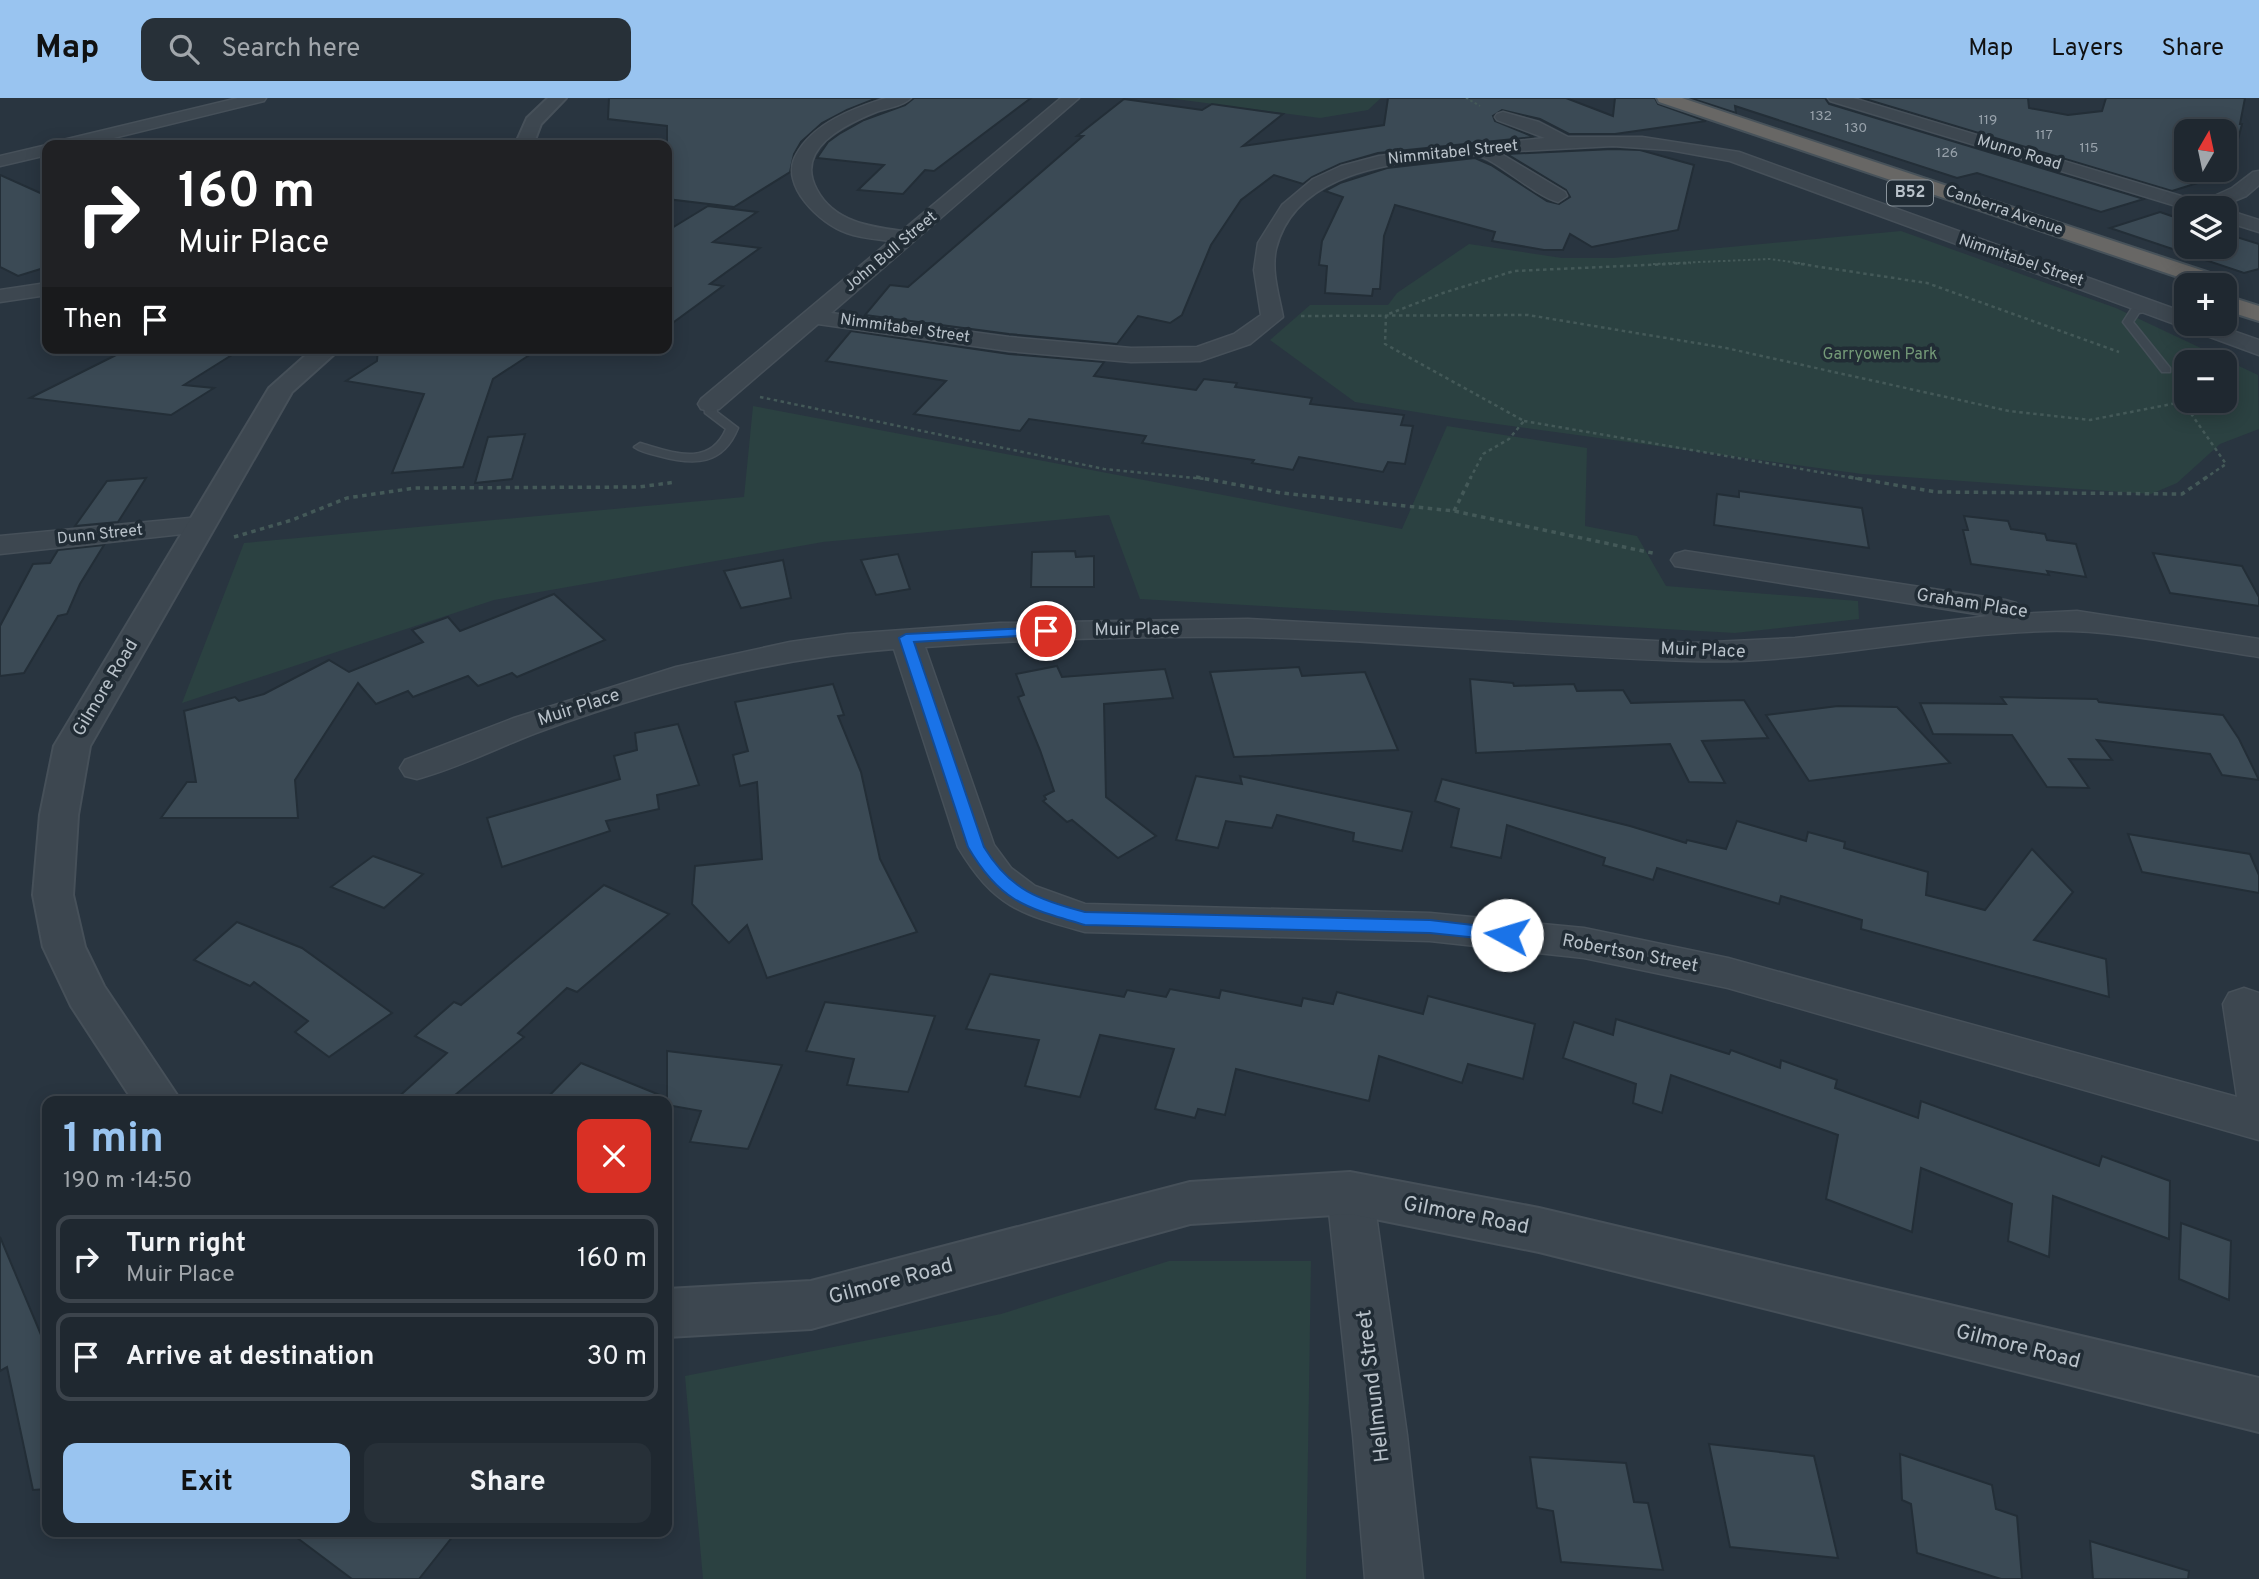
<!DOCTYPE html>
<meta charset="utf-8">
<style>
body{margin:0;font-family:Overpass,sans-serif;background:#273038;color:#f1f3f6;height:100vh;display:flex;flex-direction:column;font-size:26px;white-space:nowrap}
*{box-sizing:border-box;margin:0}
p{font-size:23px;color:#a1a6ab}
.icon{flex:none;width:38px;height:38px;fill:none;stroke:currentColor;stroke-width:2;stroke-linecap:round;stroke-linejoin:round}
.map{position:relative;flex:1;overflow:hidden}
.panel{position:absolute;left:42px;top:998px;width:630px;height:441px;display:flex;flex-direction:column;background:#1f2830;border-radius:14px;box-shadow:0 4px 18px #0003,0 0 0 2px #3c444c}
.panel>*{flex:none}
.hud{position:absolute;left:42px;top:42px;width:630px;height:214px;border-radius:14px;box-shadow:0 4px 18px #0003,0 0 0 2px #3c444c;background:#202124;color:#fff;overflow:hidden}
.needle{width:46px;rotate:9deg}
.controls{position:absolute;left:2174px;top:21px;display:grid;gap:14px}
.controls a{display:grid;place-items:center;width:63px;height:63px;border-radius:14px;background:#1f2830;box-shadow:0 4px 18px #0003,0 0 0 2px #3c444c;font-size:35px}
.pin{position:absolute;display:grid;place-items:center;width:60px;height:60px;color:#fff;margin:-30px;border:4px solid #fff;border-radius:50%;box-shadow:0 2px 7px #0007}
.me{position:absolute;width:77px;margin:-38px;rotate:276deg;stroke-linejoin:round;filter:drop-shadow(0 0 5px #0008)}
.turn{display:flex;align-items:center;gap:24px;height:147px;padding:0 21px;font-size:32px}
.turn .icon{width:91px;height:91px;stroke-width:2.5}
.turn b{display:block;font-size:49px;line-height:60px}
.then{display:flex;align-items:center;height:66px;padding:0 21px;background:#0003;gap:14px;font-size:26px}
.round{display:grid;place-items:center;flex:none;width:74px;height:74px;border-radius:14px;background:#273038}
.summary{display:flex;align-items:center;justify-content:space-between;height:119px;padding:0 21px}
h1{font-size:42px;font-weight:700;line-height:52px;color:#99c4f0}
.cta{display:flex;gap:14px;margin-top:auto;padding:14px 21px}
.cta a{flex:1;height:80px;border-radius:14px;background:#99c4f0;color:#111;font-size:28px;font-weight:700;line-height:80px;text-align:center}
.cta a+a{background:#273038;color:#f1f3f6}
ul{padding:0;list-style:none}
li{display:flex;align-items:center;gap:21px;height:88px;margin:0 14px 10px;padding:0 7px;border:4px solid #3c444c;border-radius:14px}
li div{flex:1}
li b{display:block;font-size:26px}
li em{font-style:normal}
header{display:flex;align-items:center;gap:42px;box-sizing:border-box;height:98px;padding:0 35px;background:#99c4f0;color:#111}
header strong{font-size:33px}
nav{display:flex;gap:38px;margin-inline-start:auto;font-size:24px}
.search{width:490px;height:63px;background:#273038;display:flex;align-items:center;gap:18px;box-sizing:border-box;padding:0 24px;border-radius:14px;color:#a1a6ab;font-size:26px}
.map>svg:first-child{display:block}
.green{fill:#2b4141;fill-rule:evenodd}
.building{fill:#3b4a55;stroke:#232e37;stroke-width:2}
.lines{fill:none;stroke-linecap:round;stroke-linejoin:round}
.service-casing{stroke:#465059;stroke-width:3}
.minor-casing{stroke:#465059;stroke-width:3}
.tertiary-casing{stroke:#465059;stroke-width:4}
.trunk-casing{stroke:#47525a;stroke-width:4}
.path-far2{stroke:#445958;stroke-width:2;stroke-dasharray:2.5 2.5;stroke-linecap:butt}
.path-far1{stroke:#445958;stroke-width:2.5;stroke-dasharray:3.5 3.5;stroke-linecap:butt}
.path{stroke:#445958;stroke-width:3.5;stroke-dasharray:4.5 4.5;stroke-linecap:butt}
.service{fill:#3d4750;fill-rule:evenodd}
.minor{fill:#3d4750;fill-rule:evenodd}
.tertiary{fill:#3d4750;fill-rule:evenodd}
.trunk{fill:#686765;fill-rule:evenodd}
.route{fill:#1a73e8;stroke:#114b97;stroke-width:2}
.labels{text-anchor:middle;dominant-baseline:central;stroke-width:7;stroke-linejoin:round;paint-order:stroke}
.number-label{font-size:14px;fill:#98a2ab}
.far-street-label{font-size:16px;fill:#b9c2ca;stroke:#212c35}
.shield{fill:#212c35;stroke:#8b959d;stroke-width:2}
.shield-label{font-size:16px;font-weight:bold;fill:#b9c2ca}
.far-park-label{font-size:16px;fill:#739977;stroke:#212c35}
.street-label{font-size:18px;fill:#b9c2ca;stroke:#212c35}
.near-street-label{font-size:21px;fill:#b9c2ca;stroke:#212c35}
</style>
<header>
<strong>Map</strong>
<div class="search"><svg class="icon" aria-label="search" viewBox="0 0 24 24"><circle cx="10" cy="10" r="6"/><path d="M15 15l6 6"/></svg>Search here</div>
<nav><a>Map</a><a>Layers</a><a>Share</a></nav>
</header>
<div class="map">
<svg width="2259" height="1481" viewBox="0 0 2259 1481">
<rect width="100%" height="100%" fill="#293540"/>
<!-- green -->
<g class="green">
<path d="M1168 0H1381L1368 12 1320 20Z"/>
<path d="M1901 133 2116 210 2258 277 2259 331 2220 346 2177 385 2151 396 1862 376 1453 320 1355 304 1270 242 1310 207H1388L1397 195 1469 146 1562 160H1613ZM2186 264H2224V303H2186Z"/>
<path d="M753 308 1402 431 1447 328 1587 350 1585 428 1637 438 1666 488 1858 503 1859 521 1735 535 1140 501 1109 417 823 444 494 502 182 605 244 445 744 399Z"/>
<path d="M1169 1163H1311L1306 1481H703L685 1278 1001 1216Z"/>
</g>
<!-- building -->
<g class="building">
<path d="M609 0H877L847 12 822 25 801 44 794 56 790 74 734 109 667 101V28L608 21Z"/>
<path d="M914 0H1031L934 73 925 72 903 96 858 92 884 67 817 60 828 44 839 36 864 22 905 7Z"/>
<path d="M1388 0H1566L1613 18 1615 0H1655L1658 6 1706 23 1615 36H1569L1540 21 1502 12 1493 18 1495 23 1534 39 1378 55 1340 66 1312 79 1303 86 1274 77 1241 102 1211 147 1182 217 1170 225 1138 218 1117 246 1009 236 865 217 890 187 908 189 1083 38H1077L1124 1 1202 12 1212 6 1283 16 1243 48 1384 27Z"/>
<path d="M1690 0H1825L1829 6 2144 101 2101 114 1977 75 1957 80 1735 8 1736 15Z"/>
<path d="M1862 0H2028L2029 10 2068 17 2102 13 2106 0H2245L2240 26H2242L2235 53 2224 59V33H2186V72H2199L2187 78 2204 83 2172 93Z"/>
<path d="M1613 51 1640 52 1694 67 1678 132 1592 149 1570 136 1563 152H1544L1492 143 1495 134 1395 107 1384 138 1380 191H1373L1372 198 1325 195 1327 168 1319 167 1322 143 1343 99 1325 93 1340 85 1387 70 1475 60 1491 67 1547 103 1559 106 1570 99 1566 92 1507 56Z"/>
<path d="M0 77 47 98V169L18 178 0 169Z"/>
<path d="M708 108 757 114 713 144 760 150 710 186 723 188 667 229V133Z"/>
<path d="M2160 114 2186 123V149H2224V135L2259 146V171L2244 175 2110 130Z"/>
<path d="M851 233 1009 256 1104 264 1094 278 1196 292 1204 281 1237 285 1235 289 1312 300 1310 306 1404 317 1401 327 1413 328 1405 366 1388 364 1383 374 1299 359 1293 372 1252 365 1254 362 1142 345 1146 338 1029 321 1020 333 914 316 946 283 826 263Z"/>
<path d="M130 250H243L184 287 214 290 171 317 30 300Z"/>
<path d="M378 250H540L493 281 463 369 392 375 424 296 346 283 377 263Z"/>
<path d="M525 336 512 381 475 385 488 339Z"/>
<path d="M146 380 118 424 75 428 107 383Z"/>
<path d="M1739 393 1862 410 1869 450 1714 427 1717 396 1739 399Z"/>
<path d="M1964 418 2008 423 2011 431 2045 436 2047 442 2076 446 2086 479 2047 473 2049 477 1971 466 1963 432H1968Z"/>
<path d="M104 447 80 486 67 516 58 518 24 575 0 578V528L33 466 50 465 58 452Z"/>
<path d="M1075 453 1076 459 1094 458V489H1031L1032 454Z"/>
<path d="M2153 455 2242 468 2259 499V508L2170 495Z"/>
<path d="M898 456 910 491 876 497 861 462Z"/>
<path d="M783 462 791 500 741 510 724 473Z"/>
<path d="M554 496 605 542 517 579 512 575 478 588 468 578 413 599 408 593 376 606 358 585 295 682 298 720H161L187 684H196L184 613 235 599 239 603 264 596 329 562 349 574 423 544 412 532 448 519 460 533Z"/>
<path d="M1057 568 1062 579 1165 571 1173 600 1104 606 1106 699 1156 738 1118 760 1072 722 1067 724 1043 703 1046 701 1044 698 1054 693 1040 652 1018 599 1024 597 1016 576Z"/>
<path d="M1299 569 1302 578 1365 574 1398 652 1234 659 1210 574Z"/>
<path d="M1470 581 1513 585 1514 588 1574 586 1577 593 1623 592 1631 605 1744 602 1768 640 1702 643 1725 685 1689 684 1670 646 1476 655Z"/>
<path d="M833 586 844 617 838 618 861 674 880 761 917 834 767 880 747 827 729 845 692 806 695 768 762 761 757 684 740 688 733 657 748 653 735 604Z"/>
<path d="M2001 599 2097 601 2099 604 2223 617 2239 641 2259 682 2222 677 2210 656 2097 642 2112 662 2069 661 2089 690 2047 689 2012 637 1933 636 1920 605 2006 606Z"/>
<path d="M1838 608 1897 609 1950 665 1809 683 1766 617Z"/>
<path d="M678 626 699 687 657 697 659 711 606 723 610 733 502 769 487 720 620 681 614 658 637 652 635 635Z"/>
<path d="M1196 678 1242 686 1240 678 1412 714 1402 753 1353 743 1354 735 1277 717 1272 730 1226 723 1218 750 1176 742Z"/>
<path d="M1442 681 1630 728 1686 745 1687 742 1726 751 1737 723 1806 743 1808 734 1845 744 1844 750 1928 774 1926 797 1985 812 2032 751 2073 794 2034 842 2106 861 2109 899 1861 831 1862 822 1781 798 1779 806 1657 770 1653 782 1603 767 1605 760 1507 727 1501 760 1451 749 1459 711 1435 703Z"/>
<path d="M2128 736 2250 756 2259 777V795L2142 774Z"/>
<path d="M373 758 423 776 384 810 331 789Z"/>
<path d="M604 787 669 816 577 894 567 890 518 935 524 939 448 1003H394L447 955 415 938 454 904 461 907Z"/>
<path d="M237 824 302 850 392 915 329 959 295 934 308 923 254 884 250 888 194 862Z"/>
<path d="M990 876 1124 899 1127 892 1166 899 1170 891 1219 900 1221 892 1301 908 1303 900 1333 906 1337 894 1423 916 1428 898 1535 926 1523 981 1468 966 1462 985 1379 958 1369 1003 1236 971 1225 1017 1198 1011 1195 1020 1155 1011 1174 951 1100 937 1080 999 1025 988 1039 942 966 931Z"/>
<path d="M825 904 935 918 908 994 847 987 854 961 806 953Z"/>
<path d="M1616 921 1729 956 1731 952 1780 970 1781 962 1837 982 1835 990 1918 1020 1921 1003 2099 1068 2102 1058 2170 1083 2169 1141 2053 1098 2049 1159 2008 1143 2012 1106 1921 1070 1912 1134 1826 1101 1838 1037 1671 977 1662 1015 1633 1005 1636 986 1563 960 1574 924 1613 937Z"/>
<path d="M667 953 782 967 748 1051 690 1044 701 1013 667 1007V1003H544L581 965 667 1000Z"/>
<path d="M2181 1125 2231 1143 2229 1202 2179 1181Z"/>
<path d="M0 1139 47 1251V1391L33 1392 7 1269 0 1273Z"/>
<path d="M1709 1346 1814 1358 1838 1460 1730 1449Z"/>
<path d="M1900 1356 1992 1387 1996 1411 2017 1418 2022 1481H2001L1917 1455 1911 1406 1902 1402Z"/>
<path d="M1530 1359 1626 1365 1634 1404 1648 1405 1663 1472 1561 1464 1553 1413 1537 1410Z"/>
<path d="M288 1433H457L419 1481H352Z"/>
<path d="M2090 1443 2189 1473 2188 1481H2093Z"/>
</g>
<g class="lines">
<defs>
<g id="service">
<path d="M2151 207 2156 210 2155 212 2139 215 2133 224 2170 270V274H2162L2123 224 2132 210Z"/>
<path d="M710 303 716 306 717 314 738 330C723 367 695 368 659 358 651 356 641 354 634 349L640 345C672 354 709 370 726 331L705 315 704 306Z"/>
</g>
<g id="minor">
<path d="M238 0H266L264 3 85 47H56L59 43Z"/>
<path d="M886 0H911C903 8 887 10 876 14 844 27 794 51 817 92 834 124 871 129 902 133L1061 0H1079L831 215 1009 239 1131 250 1197 249 1234 236 1261 217 1254 172 1258 145 1282 107 1313 81 1341 68 1379 58 1545 40 1497 22 1495 19 1497 16 1503 14 1539 24 1568 39H1642L1739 54 2186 215V226H2213L2259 242V257L1730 63 1670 52 1613 48 1498 54 1565 94 1567 98 1558 104C1534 98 1494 59 1475 57 1462 55 1446 60 1433 61 1374 67 1293 82 1276 151 1271 173 1279 197 1283 219L1250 246 1200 263 1131 264 1009 253 818 226 719 311 710 313 701 311 698 306 701 301 890 143C876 141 861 140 847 135 820 126 779 87 796 57 813 25 854 10 886 0Z"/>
<path d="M1828 0H1853L2201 104 2232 90 2253 74 2259 73V87L2246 98 2217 110 2186 111 1830 3Z"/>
<path d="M47 47V57L0 68V58Z"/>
<path d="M2224 111 2259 122V134L2224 123Z"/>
<path d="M47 185V197L0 204V192Z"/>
<path d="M200 419 210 421 214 427 210 433 0 456V438Z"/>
<path d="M1685 453 2005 502 2016 505 2020 511 2017 516 2077 513 2259 541V559C2189 549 2117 531 2046 533 1927 536 1810 567 1691 563 1543 559 1395 542 1247 539 1140 538 1031 541 925 549L994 747 1011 770 1035 788 1085 806 1430 815 1584 830 1728 860 2237 999 2223 906 2229 895 2244 890 2259 895V1042L1728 890 1584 860 1430 843 1085 834C1020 816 994 809 958 749L894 551C771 560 652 592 536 635 497 650 458 670 417 681L405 678 400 670 405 662 514 620 676 569 790 544 847 536 1000 525 1248 521 1693 545 1795 540 1989 518 1675 468 1671 462 1675 456Z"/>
<path d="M1350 1075 1367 1081 1373 1095 1407 1337 1423 1481H1365L1353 1337 1327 1095 1333 1081Z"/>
</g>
<g id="tertiary">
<path d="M548 0H566L541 26 533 47H515L527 20Z"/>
<path d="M314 250H341L292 294 90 648 78 717 73 797 85 849 104 888 181 1003H133L71 908 43 849 33 797 40 717 54 648 269 290Z"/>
<path d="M1350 1074 1539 1110 2259 1280V1334L1539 1154 1350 1116 1190 1126 811 1231 667 1239V1191L811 1183 1190 1084Z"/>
</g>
<g id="trunk">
<path d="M1657 0H1682L2231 182 2234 187 2231 192 2224 193V187H2202L1659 4Z"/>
<path d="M2224 197 2259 208V223L2224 212Z"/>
</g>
</defs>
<!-- service casing -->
<use href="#service" class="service-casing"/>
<!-- minor casing -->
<use href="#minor" class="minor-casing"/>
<!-- tertiary casing -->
<use href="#tertiary" class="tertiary-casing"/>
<!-- trunk casing -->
<use href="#trunk" class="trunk-casing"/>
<!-- path-far2 -->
<g class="path-far2">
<path d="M1466 0 1480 8"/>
<path d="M1653 166 1770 161 1806 166"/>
</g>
<!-- path-far1 -->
<g class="path-far1">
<path d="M1794 165 1927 185 2119 254"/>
<path d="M1301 218 1528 217 1726 250 2009 313 2090 322 2182 304 2175 290"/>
<path d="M760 299 1104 371 1205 381"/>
<path d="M2183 304 2226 366 2204 381"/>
<path d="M1524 323 1859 381"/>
<path d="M1470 381 1483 356 1509 341 1524 323 1385 246 1386 217 1443 195 1514 173 1691 165"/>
</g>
<!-- path -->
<g class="path">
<path d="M1196 379 1281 395 1454 413 1657 456"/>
<path d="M1849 379 1936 394 2182 396 2207 379"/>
<path d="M1454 413 1471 379"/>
<path d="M234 439 292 422 347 400 415 390 639 389 676 384"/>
</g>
<!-- service -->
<use href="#service" class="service"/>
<!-- minor -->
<use href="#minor" class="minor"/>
<!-- tertiary -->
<use href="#tertiary" class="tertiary"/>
<!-- trunk -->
<use href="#trunk" class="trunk"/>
</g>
<!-- route -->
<path class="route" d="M1046 529 1051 530V536L914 544 984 749C1010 792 1039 802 1085 814L1430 822 1507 831 1513 832 1516 837 1513 841 1507 843 1430 835 1085 827C1026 810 1000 804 968 749L899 540 906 536Z"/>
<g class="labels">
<!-- number labels -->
<g class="number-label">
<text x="1821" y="18">132</text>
<text x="1988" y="22">119</text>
<text x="1856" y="30">130</text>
<text x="2044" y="37">117</text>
<text x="2089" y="50">115</text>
<text x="1947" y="55">126</text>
</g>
<!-- far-street labels -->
<g class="far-street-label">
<text transform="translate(1453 55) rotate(-6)">Nimmitabel Street</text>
<text transform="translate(2019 55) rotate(17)">Munro Road</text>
<text transform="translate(2004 113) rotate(19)">Canberra Avenue</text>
<text transform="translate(891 154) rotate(-40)">John Bull Street</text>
<text transform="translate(2021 163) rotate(19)">Nimmitabel Street</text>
<text transform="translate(905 231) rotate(8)">Nimmitabel Street</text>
<text transform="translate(100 437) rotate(-6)">Dunn Street</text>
</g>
<!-- shield labels -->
<rect class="shield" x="1887" y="82.5" width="46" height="25" rx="5"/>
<g class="shield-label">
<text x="1910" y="95">B52</text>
</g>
<!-- far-park labels -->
<g class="far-park-label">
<text x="1880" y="257">Garryowen Park</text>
</g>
<!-- street labels -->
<g class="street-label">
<text transform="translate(1972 506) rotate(9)">Graham Place</text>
<text transform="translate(1137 532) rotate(-1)">Muir Place</text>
<text transform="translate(1703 553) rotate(2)">Muir Place</text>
<text transform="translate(106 590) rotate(-59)">Gilmore Road</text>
<text transform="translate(579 610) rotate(-18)">Muir Place</text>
<text transform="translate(1630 856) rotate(11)">Robertson Street</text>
</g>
<!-- near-street labels -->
<g class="near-street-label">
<text transform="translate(1466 1118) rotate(11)">Gilmore Road</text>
<text transform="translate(891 1184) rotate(-15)">Gilmore Road</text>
<text transform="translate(2018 1249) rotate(14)">Gilmore Road</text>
<text transform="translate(1374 1288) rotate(-97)">Hellmund Street</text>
</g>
</g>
</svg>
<div class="controls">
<a><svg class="needle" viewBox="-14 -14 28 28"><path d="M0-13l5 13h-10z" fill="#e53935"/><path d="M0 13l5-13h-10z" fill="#a1a6ab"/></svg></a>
<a><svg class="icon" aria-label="layers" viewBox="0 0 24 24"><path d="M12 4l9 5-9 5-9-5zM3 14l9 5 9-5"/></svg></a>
<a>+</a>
<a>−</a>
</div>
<div class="pin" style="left:1046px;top:533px;background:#d93025"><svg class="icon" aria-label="arrive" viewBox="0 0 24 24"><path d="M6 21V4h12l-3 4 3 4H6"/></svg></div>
<svg class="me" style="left:1507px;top:837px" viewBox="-20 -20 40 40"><circle r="19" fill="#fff"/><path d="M0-13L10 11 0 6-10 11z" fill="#1a73e8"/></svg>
<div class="hud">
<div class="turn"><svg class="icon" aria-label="right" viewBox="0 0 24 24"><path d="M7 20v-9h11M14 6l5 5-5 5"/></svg><div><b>160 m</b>Muir Place</div></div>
<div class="then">Then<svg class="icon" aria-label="arrive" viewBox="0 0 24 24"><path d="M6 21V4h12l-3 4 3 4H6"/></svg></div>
</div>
<section class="panel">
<div class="summary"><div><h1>1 min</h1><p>190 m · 14:50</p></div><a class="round" style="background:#d93025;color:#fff"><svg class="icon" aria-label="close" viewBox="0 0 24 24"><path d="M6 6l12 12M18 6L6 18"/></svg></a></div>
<ul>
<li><svg class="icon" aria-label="right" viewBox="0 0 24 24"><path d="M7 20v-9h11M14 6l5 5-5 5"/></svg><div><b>Turn right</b><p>Muir Place</p></div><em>160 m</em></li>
<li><svg class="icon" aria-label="arrive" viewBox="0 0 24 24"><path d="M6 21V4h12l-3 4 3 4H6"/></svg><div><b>Arrive at destination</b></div><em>30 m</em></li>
</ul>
<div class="cta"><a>Exit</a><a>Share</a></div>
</section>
</div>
